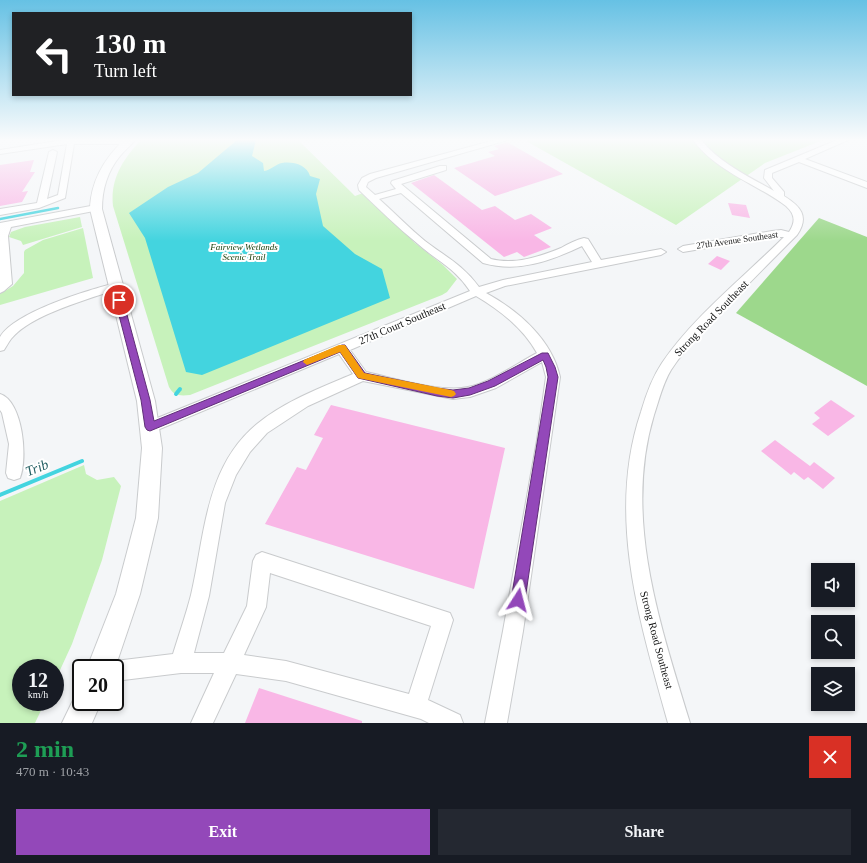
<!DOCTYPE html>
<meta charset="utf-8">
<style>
body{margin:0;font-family:Georgia,serif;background:#242831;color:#f1f3f6;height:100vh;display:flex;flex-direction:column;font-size:15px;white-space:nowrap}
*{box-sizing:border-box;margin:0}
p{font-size:13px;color:#9ea1a6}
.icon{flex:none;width:22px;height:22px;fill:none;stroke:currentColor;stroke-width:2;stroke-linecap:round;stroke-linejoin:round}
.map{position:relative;height:723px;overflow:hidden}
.drawer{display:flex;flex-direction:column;background:#171b24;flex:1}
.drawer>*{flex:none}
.hud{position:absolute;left:12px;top:12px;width:400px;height:84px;border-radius:0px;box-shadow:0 2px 6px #0003;background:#202124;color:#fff;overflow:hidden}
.tools{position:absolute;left:811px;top:563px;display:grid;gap:8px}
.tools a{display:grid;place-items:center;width:44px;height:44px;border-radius:0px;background:#171b24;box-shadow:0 2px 6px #0003;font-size:20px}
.speed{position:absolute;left:12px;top:659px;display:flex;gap:8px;font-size:20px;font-weight:700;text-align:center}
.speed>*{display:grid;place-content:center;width:52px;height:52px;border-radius:50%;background:#171b24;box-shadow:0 2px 6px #0003;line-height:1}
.speed small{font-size:10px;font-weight:400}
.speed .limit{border:2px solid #111;border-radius:6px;background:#fff;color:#111}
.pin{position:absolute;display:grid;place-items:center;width:34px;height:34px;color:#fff;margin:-17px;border:2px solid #fff;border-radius:50%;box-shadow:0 1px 4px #0007}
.me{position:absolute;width:44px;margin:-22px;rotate:9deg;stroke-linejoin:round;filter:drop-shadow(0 0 3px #0008)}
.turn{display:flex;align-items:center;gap:14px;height:84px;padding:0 16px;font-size:18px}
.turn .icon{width:52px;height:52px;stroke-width:2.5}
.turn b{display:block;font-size:28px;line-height:34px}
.round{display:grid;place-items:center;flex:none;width:42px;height:42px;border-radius:0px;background:#242831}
.headline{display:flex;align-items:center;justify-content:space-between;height:68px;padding:0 16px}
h1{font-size:24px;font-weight:600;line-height:30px;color:#1e9e55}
.cta{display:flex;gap:8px;margin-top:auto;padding:8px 16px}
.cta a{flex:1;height:46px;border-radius:0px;background:#9348b9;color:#fff;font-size:16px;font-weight:600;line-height:46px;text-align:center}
.cta a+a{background:#242831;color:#f1f3f6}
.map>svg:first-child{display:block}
.green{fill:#c7f2bb}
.forest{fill:#9dd88c}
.water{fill:#43d4df}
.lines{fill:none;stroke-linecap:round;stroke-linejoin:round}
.stream-far1{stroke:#43d4df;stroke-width:2.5}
.stream{stroke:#43d4df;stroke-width:4}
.building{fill:#f9b7e6}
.minor-casing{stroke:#c9cbcd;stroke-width:2}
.major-casing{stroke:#c9cbcd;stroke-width:2}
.minor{fill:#fff;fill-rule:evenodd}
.major{fill:#fff;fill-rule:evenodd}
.route{fill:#9348b9;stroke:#602f78}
.slow{fill:#f59e0b}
.labels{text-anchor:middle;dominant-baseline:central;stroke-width:4;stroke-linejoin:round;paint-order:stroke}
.far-street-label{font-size:9px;fill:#161717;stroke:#fff}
.far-park-label{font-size:9px;font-style:italic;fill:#173d09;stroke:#fff}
.street-label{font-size:11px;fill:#161717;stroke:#fff}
.near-water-label{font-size:14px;font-style:italic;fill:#256064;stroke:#fff}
</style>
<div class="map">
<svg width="867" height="723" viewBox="0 0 867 723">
<rect width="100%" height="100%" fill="#f4f6f8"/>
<!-- green -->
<g class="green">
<path d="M141 140H298L352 193 355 196 363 193 415 243 443 265 457 279 447 292 442 295 190 395C180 396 174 396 169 387L113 206C110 179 123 159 141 140Z"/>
<path d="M528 140H823L765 163 676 225 526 141Z"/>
<path d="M80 217 82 227 23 245 21 241 9 237 11 232 25 227Z"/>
<path d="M83 228 93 278 0 305V294L13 286 24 273V252L25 250 43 240Z"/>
<path d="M84 465 86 474 97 480 114 477 121 486 102 560 72 644 55 681V668H21V702H45L35 723H0V501Z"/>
</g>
<!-- forest -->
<path class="forest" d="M819 218 867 237V386L736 313Z"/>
<!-- water -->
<path class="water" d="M237 140H256L252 156 263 163 264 171C271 170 276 164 282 163 293 161 307 165 310 176L320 179 316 194 323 226 355 254 382 269 390 298 202 375 186 372 145 238 129 213 168 187 198 173Z"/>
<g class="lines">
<!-- stream-far1 -->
<path class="stream-far1" d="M0 219 58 208"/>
<!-- stream -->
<g class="stream">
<path d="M176 394 180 389"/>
<path d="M0 495 82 461"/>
</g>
</g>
<!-- building -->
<g class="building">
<path d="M507 142 563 174 495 196 454 168 495 156 488 152 499 149 494 146Z"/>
<path d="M34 160 30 172H35L22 192 28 191 22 202 0 206V165Z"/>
<path d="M434 175 482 210 495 206 515 220 531 214 552 228 534 235 551 247 524 257 517 252 504 257 411 183Z"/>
<path d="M728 203 746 205 750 218 732 215Z"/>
<path d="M717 256 730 261 721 270 708 264Z"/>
<path d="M831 400 855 416 828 436 812 424 820 418 814 413Z"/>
<path d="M331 405 505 448 474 589 265 524 297 467 306 470 323 438 314 435Z"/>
<path d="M775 440 810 466 814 462 835 478 823 489 808 477 804 480 794 472 791 475 761 451Z"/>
<path d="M259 688 362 721V723H245Z"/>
</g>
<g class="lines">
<defs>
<g id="minor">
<path d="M63 140H130L132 142 128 144H74L65 198 39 208 0 215V209L37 203 49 152 53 150 57 152 47 199 58 195 67 144 0 154V150Z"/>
<path d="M495 140H508L376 178 368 182 366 187 375 195 396 189 391 183 392 181 440 166H446V170L401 184 491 259C514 265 539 257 561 248 568 244 576 240 584 238L588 239 601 260 661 249 666 252 661 255 505 286 486 293C519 311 552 340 560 377L523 631 507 723H485L503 631 537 440 546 377 542 362 496 388 470 397 453 399 363 381 308 406 267 433 250 452 236 475 225 503 209 596 194 653H224L247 606 253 561 256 555 262 552 450 613 453 620 428 700 460 715 463 723H429L421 719 286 681 236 674 213 723H191L214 673H181L115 681V668H106L108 664 115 661 173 654C179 634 186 615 191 595 205 535 205 467 257 424 285 401 320 388 353 374L339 354 155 431 150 433 145 431 143 427 145 423 470 291C455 268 437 261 418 244 397 227 378 208 359 190L358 185 362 178 370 174ZM401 193 483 263C519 273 550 261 582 246L592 262 503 280 479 287C463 265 446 257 425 241 409 228 395 213 379 199ZM476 296C501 311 523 328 537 353 516 364 491 382 468 387 442 393 394 378 366 372L350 350ZM270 573 431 626 409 694 286 661 244 655 266 607Z"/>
<path d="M693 140H701C721 164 748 176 774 191L764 178 765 170 837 140H848L805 159 867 182V188L799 162 772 173V178L784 192V196C800 206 810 216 797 235 775 257 753 279 731 302 710 323 688 344 671 370 663 383 659 400 654 415 623 518 660 624 690 723H668C640 622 606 516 641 412 646 395 652 378 662 363 693 317 745 276 784 237H772L683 252 678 249 683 246 772 231 781 230 789 232C796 222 795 214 786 206 755 183 717 172 693 140Z"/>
<path d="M96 205 99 206 101 208 99 210 11 227 8 236 12 284 4 291 0 293V223Z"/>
<path d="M116 283 120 284 122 286 120 288C90 299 31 314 11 339 8 343 6 347 4 350L0 351V337C15 312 88 290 116 283Z"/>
<path d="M0 394C23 401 28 459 20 478L14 480 8 478 6 473 9 444 2 413 0 410Z"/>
</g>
<g id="major">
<path d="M124 140H135C130 146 124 151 120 156 107 172 102 190 102 209L155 401 162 448 158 518 140 594 115 668H87L116 594 136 518 142 448 137 401 90 209C91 181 104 159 124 140Z"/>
<path d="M81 690V702H101L92 723H62L77 692Z"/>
</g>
</defs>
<!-- minor casing -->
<use href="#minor" class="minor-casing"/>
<!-- major casing -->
<use href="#major" class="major-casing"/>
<!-- minor -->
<use href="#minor" class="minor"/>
<!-- major -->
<use href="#major" class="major"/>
</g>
<!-- sky -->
<linearGradient id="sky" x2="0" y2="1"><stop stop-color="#66c1e4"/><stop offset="0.58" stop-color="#fafbfc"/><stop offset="1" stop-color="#fafbfc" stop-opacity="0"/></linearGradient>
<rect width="867" height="241" fill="url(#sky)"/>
<!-- route -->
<path class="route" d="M119 298 123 300 150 400 154 421 342 345H345L365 373 437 388 453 390 469 388 488 381 542 353H548L555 367 558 377 525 600 523 605 518 607 513 605 511 600 548 377 546 367 543 360 495 386 470 395 453 398 437 396 358 378 340 352 150 431 147 430 145 427 141 400 115 300Z"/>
<!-- slow -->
<path class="slow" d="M339 345H345L364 373 451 390 454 391 456 394 454 396 451 397 358 378 340 352 307 365 303 362 304 360Z"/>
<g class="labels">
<!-- far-street labels -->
<g class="far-street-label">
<text transform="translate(737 240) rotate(-8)">27th Avenue Southeast</text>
</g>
<!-- far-park labels -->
<g class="far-park-label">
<text x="244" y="247">Fairview Wetlands<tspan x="244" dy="10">Scenic Trail</tspan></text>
</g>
<!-- street labels -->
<g class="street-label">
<text transform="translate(711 318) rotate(-46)">Strong Road Southeast</text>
<text transform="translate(402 323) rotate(-23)">27th Court Southeast</text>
<text transform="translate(657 640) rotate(75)">Strong Road Southeast</text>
</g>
<!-- near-water labels -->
<g class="near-water-label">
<text transform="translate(37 468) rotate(-22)">Trib</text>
</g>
</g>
</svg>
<div class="tools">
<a><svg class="icon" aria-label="sound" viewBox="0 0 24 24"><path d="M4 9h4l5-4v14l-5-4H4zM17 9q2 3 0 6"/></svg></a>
<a><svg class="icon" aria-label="search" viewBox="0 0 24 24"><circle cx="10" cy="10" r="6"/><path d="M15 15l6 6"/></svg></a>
<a><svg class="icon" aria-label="layers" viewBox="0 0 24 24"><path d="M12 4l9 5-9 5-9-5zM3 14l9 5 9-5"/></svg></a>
</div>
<div class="speed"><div>12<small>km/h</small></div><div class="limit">20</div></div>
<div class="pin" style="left:119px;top:300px;background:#d93025"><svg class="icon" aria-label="arrive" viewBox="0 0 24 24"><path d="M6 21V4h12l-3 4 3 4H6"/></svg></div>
<svg class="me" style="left:518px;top:600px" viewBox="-20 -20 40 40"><path d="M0-17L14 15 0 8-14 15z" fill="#9348b9" stroke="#fff" stroke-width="4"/></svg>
<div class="hud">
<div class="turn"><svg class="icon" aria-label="left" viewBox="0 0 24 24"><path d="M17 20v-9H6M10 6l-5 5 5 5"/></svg><div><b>130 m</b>Turn left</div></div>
</div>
</div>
<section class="drawer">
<div class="headline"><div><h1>2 min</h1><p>470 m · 10:43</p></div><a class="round" style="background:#d93025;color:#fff"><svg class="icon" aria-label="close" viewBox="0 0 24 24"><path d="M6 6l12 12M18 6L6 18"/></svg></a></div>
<div class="cta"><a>Exit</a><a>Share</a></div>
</section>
